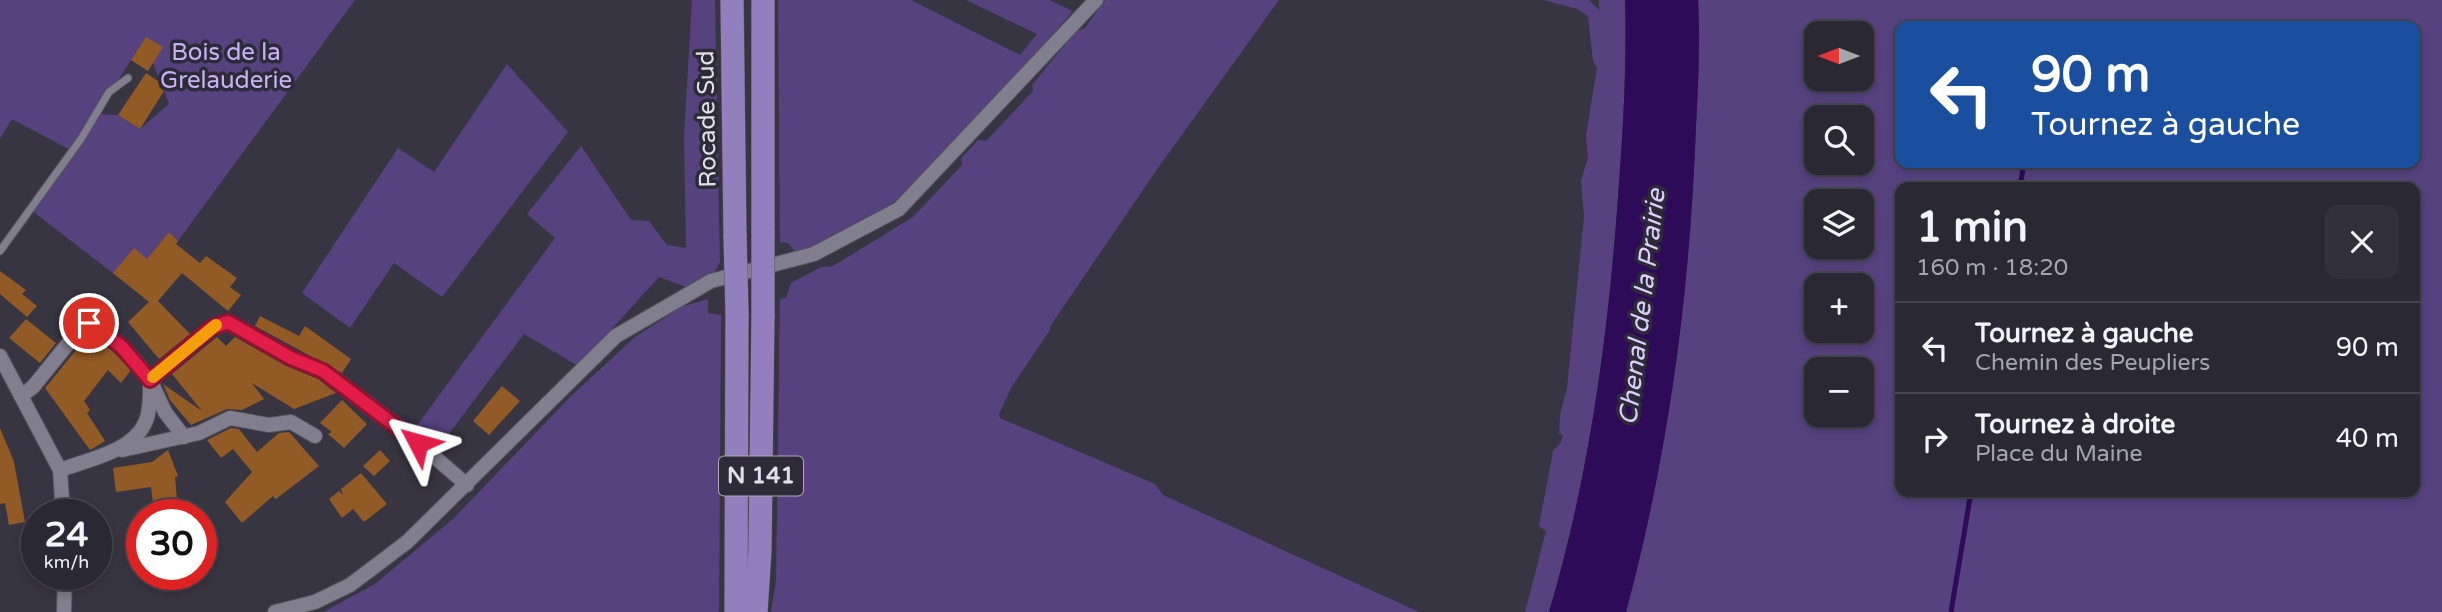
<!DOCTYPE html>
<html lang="fr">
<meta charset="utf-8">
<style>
body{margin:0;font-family:"Varela Round",sans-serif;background:#32303a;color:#f1f3f6;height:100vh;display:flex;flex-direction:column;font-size:26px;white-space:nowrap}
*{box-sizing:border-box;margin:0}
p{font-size:23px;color:#a5a6ac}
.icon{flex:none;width:38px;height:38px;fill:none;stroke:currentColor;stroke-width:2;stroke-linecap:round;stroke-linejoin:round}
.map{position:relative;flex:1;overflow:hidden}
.sheet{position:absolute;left:1895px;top:182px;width:525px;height:315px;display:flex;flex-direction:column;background:#2a2832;border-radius:14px;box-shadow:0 4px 10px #0003,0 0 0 2px #46444d}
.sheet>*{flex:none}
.banner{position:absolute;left:1895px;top:21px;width:525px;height:147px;border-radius:14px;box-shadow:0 4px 10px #0003,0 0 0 2px #46444d;background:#1a4fa0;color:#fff;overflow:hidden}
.needle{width:46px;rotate:270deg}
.controls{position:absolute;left:1804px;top:21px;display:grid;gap:14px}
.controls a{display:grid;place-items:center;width:70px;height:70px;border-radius:14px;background:#2a2832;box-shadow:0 4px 10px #0003,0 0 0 2px #46444d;font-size:35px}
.speed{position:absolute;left:21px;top:499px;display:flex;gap:14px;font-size:35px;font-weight:700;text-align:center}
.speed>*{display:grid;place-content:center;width:91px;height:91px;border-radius:50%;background:#2a2832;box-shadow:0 4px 10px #0003,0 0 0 2px #46444d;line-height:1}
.speed small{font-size:18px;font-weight:400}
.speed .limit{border:10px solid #d22;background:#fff;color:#111}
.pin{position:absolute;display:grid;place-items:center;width:60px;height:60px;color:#fff;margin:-30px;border:4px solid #fff;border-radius:50%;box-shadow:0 2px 7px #0007}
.me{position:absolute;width:77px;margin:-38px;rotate:309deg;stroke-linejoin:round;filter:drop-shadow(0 0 5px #0008)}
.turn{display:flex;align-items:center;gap:24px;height:147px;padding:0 21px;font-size:32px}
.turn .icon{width:91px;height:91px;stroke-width:2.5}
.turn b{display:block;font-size:49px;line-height:60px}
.round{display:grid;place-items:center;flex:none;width:74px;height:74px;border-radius:14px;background:#32303a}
.headline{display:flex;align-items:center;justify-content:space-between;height:119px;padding:0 21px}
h1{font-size:42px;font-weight:700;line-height:52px}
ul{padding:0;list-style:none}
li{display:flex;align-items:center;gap:21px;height:91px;padding:0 21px;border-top:2px solid #46444d}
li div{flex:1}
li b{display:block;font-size:26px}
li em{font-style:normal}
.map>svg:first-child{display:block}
.green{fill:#55427f;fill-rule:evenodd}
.water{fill:#2d0b58}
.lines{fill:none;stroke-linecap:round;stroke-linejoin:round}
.stream{stroke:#2d0b58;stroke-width:5}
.building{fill:#925a25}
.service-casing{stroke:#56535e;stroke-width:9}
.minor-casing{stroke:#56535e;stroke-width:16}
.trunk-casing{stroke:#56535e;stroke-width:24}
.service{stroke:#817e8d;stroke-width:7}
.minor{stroke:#817e8d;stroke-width:14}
.trunk{stroke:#9280be;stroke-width:23}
.trunk-bridge-casing{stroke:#56535e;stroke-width:24;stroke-linecap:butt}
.trunk-bridge{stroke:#9280be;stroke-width:23}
.route-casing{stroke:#92132f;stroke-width:18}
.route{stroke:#e11d48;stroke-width:12}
.slow{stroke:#f59e0b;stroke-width:12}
.labels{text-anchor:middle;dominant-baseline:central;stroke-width:7;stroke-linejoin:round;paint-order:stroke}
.shield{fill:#2e2b38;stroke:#aba9b3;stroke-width:2}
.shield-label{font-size:23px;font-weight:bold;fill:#e1dfe8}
.park-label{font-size:24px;fill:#c5b3f5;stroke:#2e2b38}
.street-label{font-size:24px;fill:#e1dfe8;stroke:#2e2b38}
.water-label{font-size:26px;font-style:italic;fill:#dcd1fe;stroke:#2e2b38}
</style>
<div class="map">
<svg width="2442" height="612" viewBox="0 0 2442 612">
<rect width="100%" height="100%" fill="#383542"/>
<!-- green -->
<g class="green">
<path d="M0 0H355L178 241 169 232 127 284 31 210 72 151 12 119 0 139ZM144 40 169 104 140 129 118 115 96 114Z"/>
<path d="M692 0H715L720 262 713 275 686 287 659 277 578 366 524 334 436 451 412 432 555 238 527 214 581 146 631 220 649 221 667 245 686 248 684 136Z"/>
<path d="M778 0H911L1020 55 1037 34 966 0H1049L1073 11C1007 85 896 236 796 253L788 243 780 242Z"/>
<path d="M1105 0H1279L1158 168 1051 325 1050 330 1011 388 999 414 1000 418 1155 484 1163 495 1419 612H771L776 580 780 299 786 298 791 283 821 267 833 266 913 217 962 165 961 158 978 140 986 141 1033 91 1032 85 1076 31 1085 28Z"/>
<path d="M1543 0H1589L1599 10V0H1625C1627 66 1623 131 1618 197 1608 337 1589 478 1549 612H1525L1546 531 1539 526 1553 451 1561 442 1563 435 1559 434 1560 415 1567 388 1584 216 1581 181 1588 157 1586 135 1597 68 1593 61 1588 16 1577 9Z"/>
<path d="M1698 0H2442V612H1626C1667 458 1688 308 1695 149 1697 99 1701 50 1698 0ZM1900 26H2415V163H1900ZM1816 33H1862V79H1816ZM1816 117H1862V163H1816ZM1900 187H2415V492H1900ZM1816 201H1862V247H1816ZM1816 285H1862V331H1816ZM1816 369H1862V415H1816Z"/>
<path d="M507 64 568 132 442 297 394 263 350 328 302 293 398 148 434 172Z"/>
<path d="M708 299V313L721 315 719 612H323L375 584 454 518 570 397 635 337 681 307Z"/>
</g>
<!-- water -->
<path class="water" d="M1625 0H1698C1701 50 1697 99 1695 149 1688 307 1667 459 1626 612H1549C1589 478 1608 337 1618 197 1623 131 1627 66 1625 0Z"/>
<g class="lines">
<!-- stream -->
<g class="stream">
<path d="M2020 187 2024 163"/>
<path d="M1951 612 1971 492"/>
</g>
</g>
<!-- building -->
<g class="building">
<path d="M146 37 163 47 148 71 131 60Z"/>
<path d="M146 73 161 83 159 87 164 91 140 129 118 115Z"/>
<path d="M169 232 178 241 176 244 200 263 206 256 237 278 230 287 241 295 228 311 182 273 158 301 190 334 159 359 128 322 149 302 113 273 134 248 147 259Z"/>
<path d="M0 271 26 290 22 294 37 306 27 317 0 294Z"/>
<path d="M260 316 299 336 305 326 351 359 342 373 255 326Z"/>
<path d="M26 319 56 343 40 363 9 338Z"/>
<path d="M89 334 105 344 131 370 121 383 108 370 84 401 90 410 87 413 105 441 90 450 45 388Z"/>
<path d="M217 337 226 346 235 337 286 366 318 379 336 393 294 409 252 383 264 399 242 410 227 409 191 425 170 400 163 384 202 411 172 374Z"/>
<path d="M502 386 520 401 489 435 473 421Z"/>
<path d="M342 400 367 424 344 448 328 434 332 432 320 423Z"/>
<path d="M0 428 14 462 25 522 9 525 5 503 0 504Z"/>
<path d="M231 428 239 429 257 452 279 433 289 432 319 466 276 499 273 496 242 523 225 502 252 472 233 449 221 458 207 440Z"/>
<path d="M168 450 178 476 175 477 178 511H162V502L153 503 151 487 116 492 113 468 152 462Z"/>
<path d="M380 450 390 461 374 476 363 466Z"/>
<path d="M361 473 387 504 364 522 353 509 342 518 329 499 339 491 343 495 341 489Z"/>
</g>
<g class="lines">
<defs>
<path id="service" d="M0 251 81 139 109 92 128 78"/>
<g id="minor">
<path d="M0 356 60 470 63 514"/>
<path d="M21 396 33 387 84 324C103 322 140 364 150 380 150 393 151 411 145 423 132 452 86 460 60 470"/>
<path d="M184 437 165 412 150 380 211 328 228 322 291 358 323 371 402 429 467 485"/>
<path d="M122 450 199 433 230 418 269 425 291 422 315 436"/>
<path d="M64 612 65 574"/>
<path d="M275 612 315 602 350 585 407 542 616 336 711 281 814 254 899 209 1096 0"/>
</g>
<g id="trunk">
<path d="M732 0 735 237"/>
<path d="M763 0V233"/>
<path d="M736 612 737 312"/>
<path d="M756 612 760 550 763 314"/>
</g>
</defs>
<!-- service casing -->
<use href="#service" class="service-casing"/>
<!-- minor casing -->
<use href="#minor" class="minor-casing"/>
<!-- trunk casing -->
<use href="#trunk" class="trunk-casing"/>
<!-- service -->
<use href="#service" class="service"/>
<!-- minor -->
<use href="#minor" class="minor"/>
<!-- trunk -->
<use href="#trunk" class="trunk"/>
<defs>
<g id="trunk-bridge">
<path d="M735 237 737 312"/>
<path d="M763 314V233"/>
</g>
</defs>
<!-- trunk-bridge casing -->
<use href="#trunk-bridge" class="trunk-bridge-casing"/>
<!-- trunk-bridge -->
<use href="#trunk-bridge" class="trunk-bridge"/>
</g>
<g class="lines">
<defs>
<path id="route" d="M89 323 121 346 150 380 211 328 228 322 291 358 323 371 418 443"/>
</defs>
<!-- route casing -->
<use href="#route" class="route-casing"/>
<!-- route -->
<use href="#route" class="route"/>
<!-- slow -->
<path class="slow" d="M153 377 216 325"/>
</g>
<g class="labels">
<!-- shield labels -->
<rect class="shield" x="719" y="456.5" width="84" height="39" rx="5"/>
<g class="shield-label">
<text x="761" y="476">N 141</text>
</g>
<!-- park labels -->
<g class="park-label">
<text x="226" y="52">Bois de la<tspan x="226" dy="28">Grelauderie</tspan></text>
</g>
<!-- street labels -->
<g class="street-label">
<text transform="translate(707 119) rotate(-91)">Rocade Sud</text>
</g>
<!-- water labels -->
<g class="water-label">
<text transform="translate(1642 307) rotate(-83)">Chenal de la Prairie</text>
</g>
</g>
</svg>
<div class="controls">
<a><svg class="needle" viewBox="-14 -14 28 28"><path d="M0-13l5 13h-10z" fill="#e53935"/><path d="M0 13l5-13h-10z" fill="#a5a6ac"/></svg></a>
<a><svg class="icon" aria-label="search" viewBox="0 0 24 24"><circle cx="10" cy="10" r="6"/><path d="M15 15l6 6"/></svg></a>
<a><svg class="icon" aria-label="layers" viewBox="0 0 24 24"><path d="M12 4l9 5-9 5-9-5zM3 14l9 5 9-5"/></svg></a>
<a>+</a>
<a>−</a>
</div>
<div class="speed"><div>24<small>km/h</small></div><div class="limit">30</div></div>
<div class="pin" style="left:89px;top:323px;background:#d93025"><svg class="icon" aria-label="arrive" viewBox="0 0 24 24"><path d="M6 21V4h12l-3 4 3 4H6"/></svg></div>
<svg class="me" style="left:418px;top:443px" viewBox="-20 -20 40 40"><path d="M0-17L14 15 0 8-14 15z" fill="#e11d48" stroke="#fff" stroke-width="4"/></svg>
<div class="banner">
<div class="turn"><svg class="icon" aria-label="left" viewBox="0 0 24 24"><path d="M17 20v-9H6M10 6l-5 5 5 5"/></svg><div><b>90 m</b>Tournez à gauche</div></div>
</div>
<section class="sheet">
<div class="headline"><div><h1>1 min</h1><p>160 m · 18:20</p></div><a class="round"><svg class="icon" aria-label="close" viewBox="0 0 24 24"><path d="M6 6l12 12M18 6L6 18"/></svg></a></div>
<ul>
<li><svg class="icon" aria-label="left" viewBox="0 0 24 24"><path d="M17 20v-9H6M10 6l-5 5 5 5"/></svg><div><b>Tournez à gauche</b><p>Chemin des Peupliers</p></div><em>90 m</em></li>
<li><svg class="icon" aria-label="right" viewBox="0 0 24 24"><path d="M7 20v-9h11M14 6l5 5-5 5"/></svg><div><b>Tournez à droite</b><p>Place du Maine</p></div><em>40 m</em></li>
</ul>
</section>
</div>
